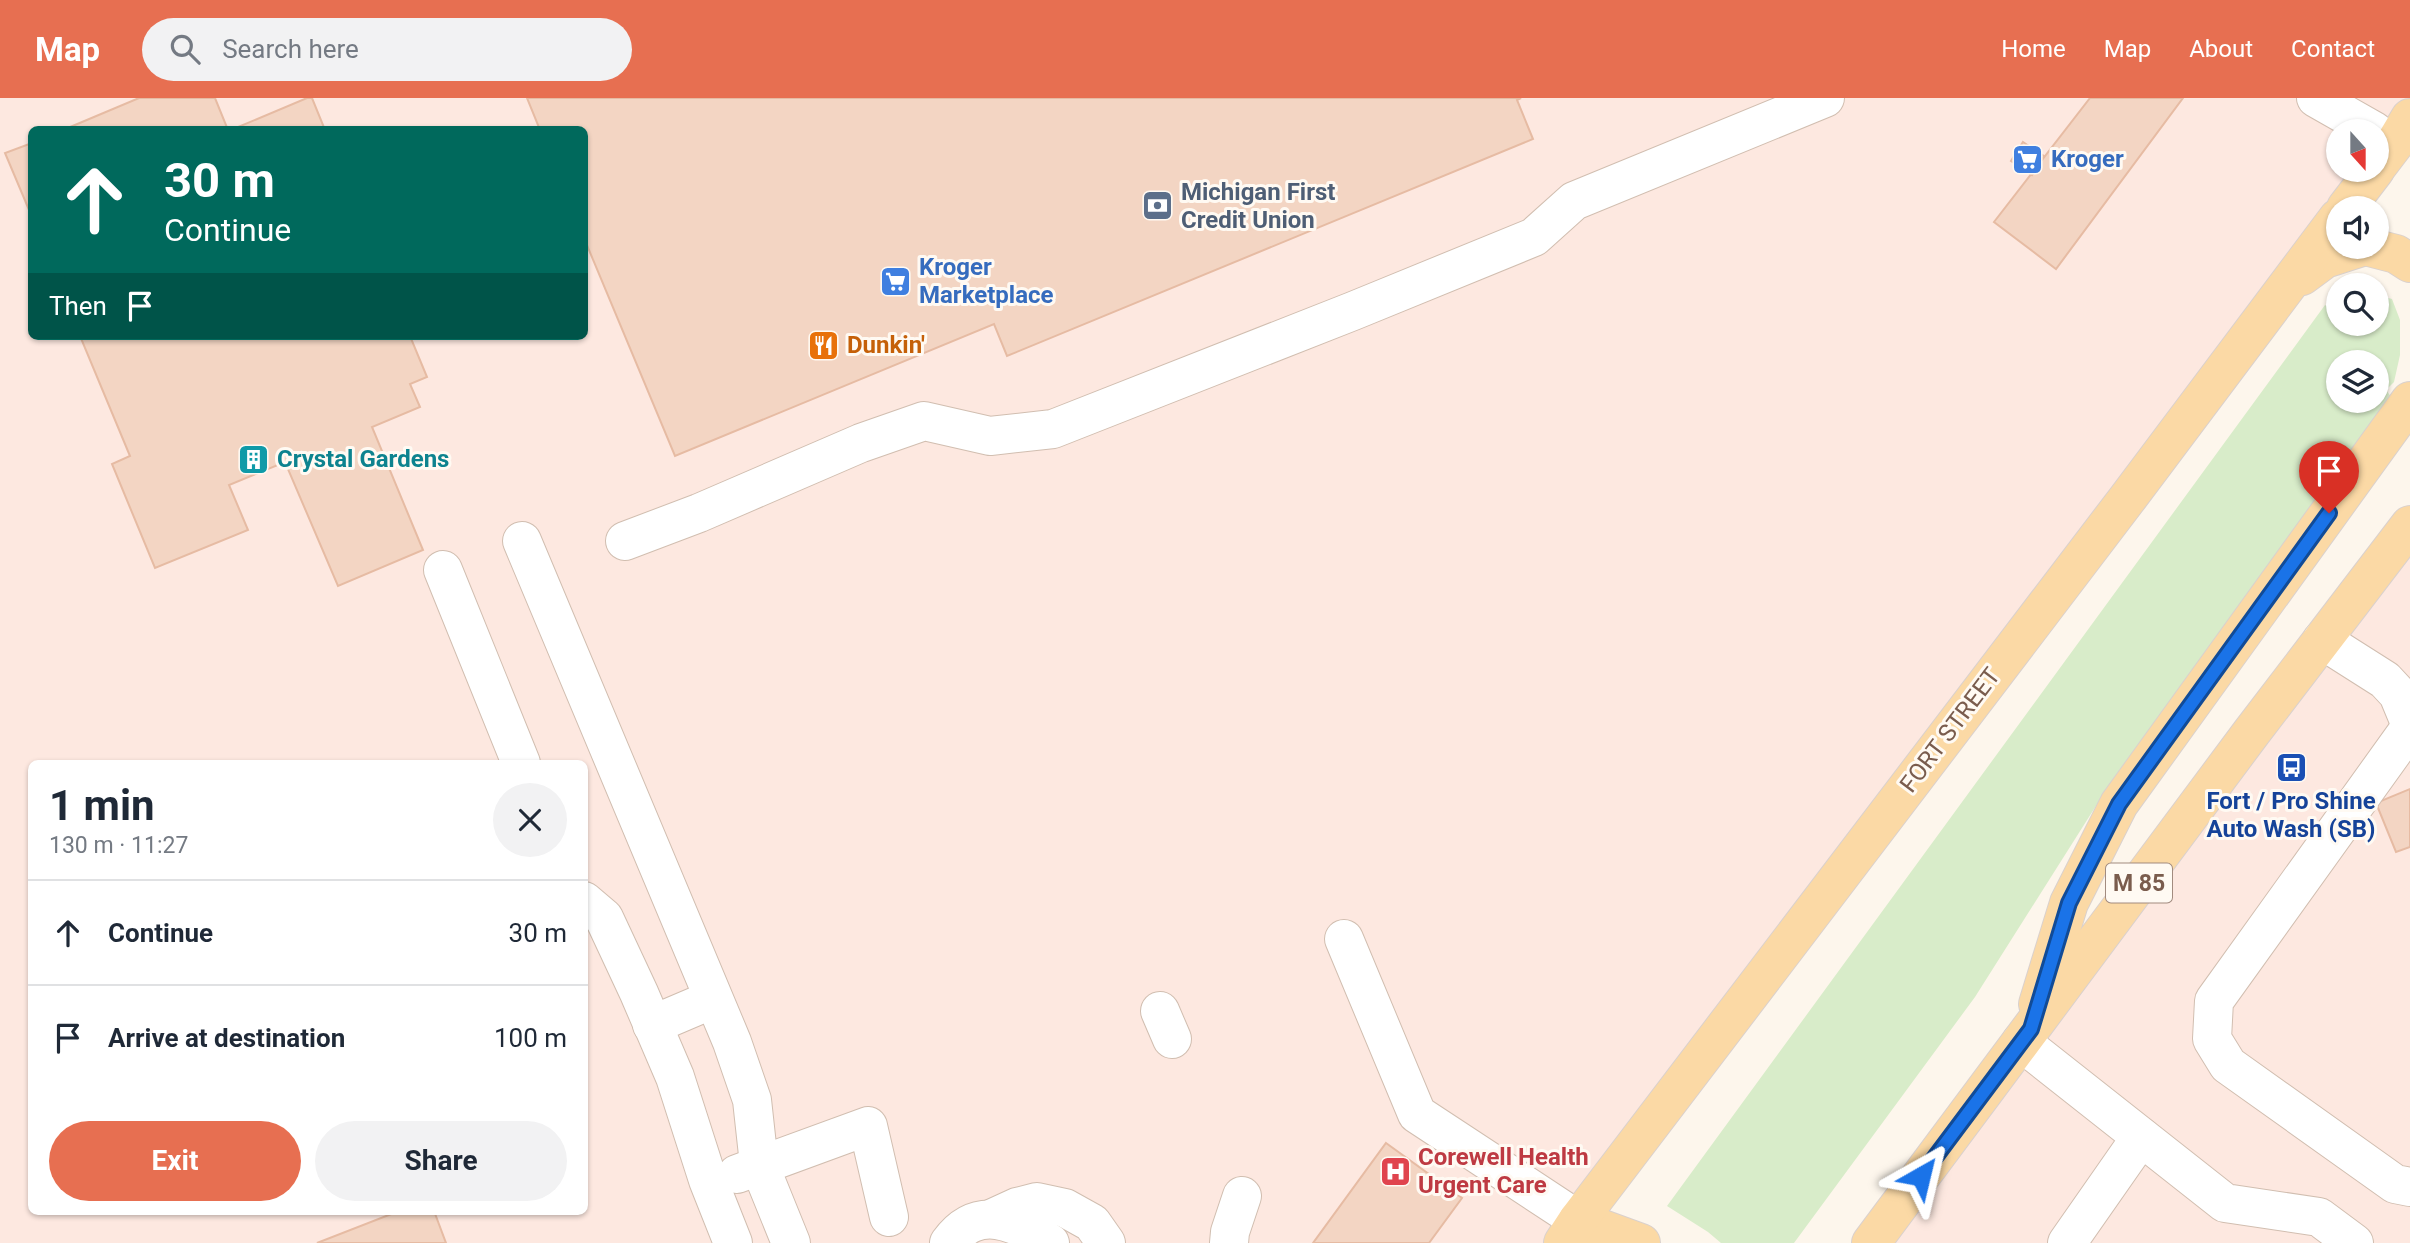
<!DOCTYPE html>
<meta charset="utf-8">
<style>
body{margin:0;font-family:Roboto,sans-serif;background:#f2f2f3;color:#1f2937;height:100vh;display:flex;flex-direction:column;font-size:26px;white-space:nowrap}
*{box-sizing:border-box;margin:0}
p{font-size:23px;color:#747a83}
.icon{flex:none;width:38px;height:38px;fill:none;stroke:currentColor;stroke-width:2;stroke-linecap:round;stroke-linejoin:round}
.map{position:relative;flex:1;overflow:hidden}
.side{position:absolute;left:28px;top:662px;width:560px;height:455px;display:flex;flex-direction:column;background:#fff;border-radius:10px;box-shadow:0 2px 5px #0004}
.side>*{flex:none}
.hud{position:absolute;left:28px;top:28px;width:560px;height:214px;border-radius:10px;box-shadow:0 2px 5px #0004;background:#00695c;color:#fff;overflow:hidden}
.needle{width:46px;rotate:159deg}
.controls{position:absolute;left:2326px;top:21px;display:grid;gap:14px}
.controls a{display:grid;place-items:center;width:63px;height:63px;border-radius:50%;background:#fff;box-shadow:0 2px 5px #0004;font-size:35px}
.pin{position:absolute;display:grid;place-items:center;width:60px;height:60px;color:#fff;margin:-72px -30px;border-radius:50% 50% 50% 0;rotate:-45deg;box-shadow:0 0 7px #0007}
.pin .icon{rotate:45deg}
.me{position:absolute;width:77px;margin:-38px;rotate:37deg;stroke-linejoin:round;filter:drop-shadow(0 0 5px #0008)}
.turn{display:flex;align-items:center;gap:24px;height:147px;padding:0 21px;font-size:32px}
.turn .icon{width:91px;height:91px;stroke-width:2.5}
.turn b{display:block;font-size:49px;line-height:60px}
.then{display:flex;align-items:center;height:66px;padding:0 21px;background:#0003;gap:14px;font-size:26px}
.round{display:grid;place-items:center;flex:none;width:74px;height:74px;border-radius:37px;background:#f2f2f3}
.summary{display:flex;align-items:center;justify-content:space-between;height:119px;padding:0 21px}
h1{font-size:42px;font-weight:700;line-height:52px}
.primary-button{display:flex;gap:14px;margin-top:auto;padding:14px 21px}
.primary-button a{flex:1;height:80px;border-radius:42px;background:#e76f51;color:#fff;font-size:28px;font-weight:700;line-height:80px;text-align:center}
.primary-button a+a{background:#f2f2f3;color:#1f2937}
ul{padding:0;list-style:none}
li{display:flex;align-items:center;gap:21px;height:105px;padding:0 21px;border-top:2px solid #e0e1e3}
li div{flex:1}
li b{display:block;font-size:26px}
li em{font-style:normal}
header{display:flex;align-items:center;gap:42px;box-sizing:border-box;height:98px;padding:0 35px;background:#e76f51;color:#fff}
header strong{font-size:33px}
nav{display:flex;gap:38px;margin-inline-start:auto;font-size:24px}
.search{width:490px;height:63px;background:#f2f2f3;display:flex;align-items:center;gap:18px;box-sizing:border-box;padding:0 24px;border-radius:38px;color:#747a83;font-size:26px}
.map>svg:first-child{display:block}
.commercial{fill:#fde8e0;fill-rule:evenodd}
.green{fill:#d8ecc9;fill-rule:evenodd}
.building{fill:#f3d5c3;stroke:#e6bba3;stroke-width:2}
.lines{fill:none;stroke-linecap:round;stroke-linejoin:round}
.minor-casing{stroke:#d1beb0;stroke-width:40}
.major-casing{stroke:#dad1cd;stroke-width:40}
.minor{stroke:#fff;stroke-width:38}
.major{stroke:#fbd9a5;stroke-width:38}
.route-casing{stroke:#114b97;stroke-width:18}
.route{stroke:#1a73e8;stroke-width:12}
.labels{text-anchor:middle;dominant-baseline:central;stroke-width:6;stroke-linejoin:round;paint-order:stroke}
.shield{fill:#fffaf3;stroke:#a28b7f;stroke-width:2}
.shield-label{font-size:23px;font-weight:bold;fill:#7a5c4d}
.shop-label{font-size:24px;font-weight:bold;fill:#366cbe;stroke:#fffaf3;text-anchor:start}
.service-label{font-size:24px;font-weight:bold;fill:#4e5e75;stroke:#fffaf3;text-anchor:start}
.food-label{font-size:24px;font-weight:bold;fill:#c56008;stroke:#fffaf3;text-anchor:start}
.culture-label{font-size:24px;font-weight:bold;fill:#0d838f;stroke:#fffaf3;text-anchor:start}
.street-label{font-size:24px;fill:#7a5c4d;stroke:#fffaf3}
.transit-label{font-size:24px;font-weight:bold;fill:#164399;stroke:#fffaf3}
.health-label{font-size:24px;font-weight:bold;fill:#be3a42;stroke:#fffaf3;text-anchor:start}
</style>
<header>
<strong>Map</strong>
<div class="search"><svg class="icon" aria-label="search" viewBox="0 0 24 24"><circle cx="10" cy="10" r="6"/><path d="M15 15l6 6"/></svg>Search here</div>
<nav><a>Home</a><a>Map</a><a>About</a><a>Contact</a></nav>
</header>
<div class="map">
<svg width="2410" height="1145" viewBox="0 0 2410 1145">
<rect width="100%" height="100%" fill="#fdf6ec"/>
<!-- commercial -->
<g class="commercial">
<path d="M0 0H2410V20L2376 33H2338V72H2375L1563 1145H0ZM32 32H584V238H32ZM32 665H584V1113H32Z"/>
<path d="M2410 427V1145H1871Z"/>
</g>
<!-- green -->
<path class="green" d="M2377 197 2392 201 2400 222V257L2394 284 2386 292 2392 300 2113 681 1975 899 1794 1145H1721L1708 1134 1667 1108 2325 207 2333 212 2338 207V226H2376ZM2338 264H2376V303H2338Z"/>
<!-- building -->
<g class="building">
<path d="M139 0H215L228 32H63Z"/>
<path d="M307 0H312L325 32H231Z"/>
<path d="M527 0H1521L1517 2 1533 41 1007 258 994 226 675 358 584 140V32H540Z"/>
<path d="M2090 0H2183L2056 171 1994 124Z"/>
<path d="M2023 44 2044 58 2032 77 2011 63Z"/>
<path d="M32 45V119L5 55Z"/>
<path d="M80 238H410L427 279 410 286 420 309 372 329 423 452 338 488 285 364 229 387 248 432 155 470 112 366 130 358Z"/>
<path d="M2410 691V749L2396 754 2376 705Z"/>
<path d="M1386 1045 1462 1100 1429 1145H1313Z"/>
<path d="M399 1113H434L446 1145H317Z"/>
</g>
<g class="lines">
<defs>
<g id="minor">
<path d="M2316 0 2374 33"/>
<path d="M522 443 732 944 752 1002 759 1066 791 1145"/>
<path d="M625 443 699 415 861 345 924 323 990 338 1053 331 1353 213 1534 139 1574 103 1825 0"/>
<path d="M443 472 521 665"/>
<path d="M2322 542 2385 582 2398 596 2410 625"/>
<path d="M2410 630 2214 903 2212 941 2228 967 2395 1086 2410 1089"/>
<path d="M584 803 604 820 639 895 675 979 708 1082 733 1145"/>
<path d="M1344 841 1417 1016 1578 1122"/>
<path d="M1160 913 1172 941"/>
<path d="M652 927 713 901"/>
<path d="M2021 944 2225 1105 2319 1119 2354 1145"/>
<path d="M737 1076 868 1028 889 1119"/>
<path d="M993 1120 1017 1109 1037 1104 1065 1110 1092 1125 1106 1145"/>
<path d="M949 1145C978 1105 1015 1124 1050 1145"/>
<path d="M1229 1145 1230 1134 1242 1098"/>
<path d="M2067 1145 2141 1039"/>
</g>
<g id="major">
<path d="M2376 70 2395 45 2410 20"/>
<path d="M2346 110 2375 72"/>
<path d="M2369 149 2396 156 2410 165"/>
<path d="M2302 178 2325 161 2362 149"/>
<path d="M2038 906 2069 805 2119 706 2410 303"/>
<path d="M1578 1122 1641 1145"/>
<path d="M1563 1145 1578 1122 2127 401 2338 120"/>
<path d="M1871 1145 2251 635 2410 427"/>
</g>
</defs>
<!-- minor casing -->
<use href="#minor" class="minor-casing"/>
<!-- major casing -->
<use href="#major" class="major-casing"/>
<!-- minor -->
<use href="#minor" class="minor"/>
<!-- major -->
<use href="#major" class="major"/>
</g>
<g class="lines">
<defs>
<path id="route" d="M1921 1078 2031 931 2069 805 2119 706 2329 415"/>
</defs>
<!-- route casing -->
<use href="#route" class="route-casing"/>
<!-- route -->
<use href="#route" class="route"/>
</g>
<!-- icons -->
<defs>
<symbol id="supermarket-square" viewBox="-11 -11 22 22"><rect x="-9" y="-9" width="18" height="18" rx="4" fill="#3f7fe0" stroke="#fffaf3"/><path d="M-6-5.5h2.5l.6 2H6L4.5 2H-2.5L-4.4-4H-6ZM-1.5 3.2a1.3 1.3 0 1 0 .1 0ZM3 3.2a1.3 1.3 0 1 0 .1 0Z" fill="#fff"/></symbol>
<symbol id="bank-square" viewBox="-11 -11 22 22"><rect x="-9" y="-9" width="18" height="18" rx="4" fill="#5c6f8a" stroke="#fffaf3"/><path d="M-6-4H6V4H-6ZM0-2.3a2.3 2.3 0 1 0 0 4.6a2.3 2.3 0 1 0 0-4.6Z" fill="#fff"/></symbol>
<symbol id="restaurant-square" viewBox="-11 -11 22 22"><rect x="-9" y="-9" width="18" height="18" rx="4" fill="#e8710a" stroke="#fffaf3"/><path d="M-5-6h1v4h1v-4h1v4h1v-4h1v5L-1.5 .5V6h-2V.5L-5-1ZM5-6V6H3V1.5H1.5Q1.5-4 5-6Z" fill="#fff"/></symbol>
<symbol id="building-square" viewBox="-11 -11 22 22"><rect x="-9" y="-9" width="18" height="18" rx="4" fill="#0f9aa8" stroke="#fffaf3"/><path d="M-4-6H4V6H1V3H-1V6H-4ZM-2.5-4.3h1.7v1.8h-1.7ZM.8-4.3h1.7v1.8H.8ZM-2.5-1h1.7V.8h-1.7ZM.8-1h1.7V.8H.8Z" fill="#fff"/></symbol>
<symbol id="bus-square" viewBox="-11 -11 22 22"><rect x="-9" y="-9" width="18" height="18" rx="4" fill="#1a4fb4" stroke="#fffaf3"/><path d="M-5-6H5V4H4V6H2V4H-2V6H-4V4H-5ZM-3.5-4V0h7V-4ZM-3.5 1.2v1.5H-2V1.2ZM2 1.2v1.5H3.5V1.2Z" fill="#fff"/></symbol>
<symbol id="hospital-square" viewBox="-11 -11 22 22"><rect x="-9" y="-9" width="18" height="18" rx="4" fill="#e0444e" stroke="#fffaf3"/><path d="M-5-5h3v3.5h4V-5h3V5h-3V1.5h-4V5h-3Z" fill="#fff"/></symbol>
</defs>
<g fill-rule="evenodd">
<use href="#supermarket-square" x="2010" y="44" width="35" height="35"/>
<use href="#bank-square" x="1140" y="90" width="35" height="35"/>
<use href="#supermarket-square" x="878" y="166" width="35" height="35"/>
<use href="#restaurant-square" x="806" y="230" width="35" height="35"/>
<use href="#building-square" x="236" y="344" width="35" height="35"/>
<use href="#bus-square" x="2274" y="652" width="35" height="35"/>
<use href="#hospital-square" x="1378" y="1056" width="35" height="35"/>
</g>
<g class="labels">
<!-- shield labels -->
<rect class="shield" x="2106" y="765.5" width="66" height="39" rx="5"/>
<g class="shield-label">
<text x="2139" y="785">M 85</text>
</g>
<!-- shop labels -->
<g class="shop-label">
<text x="2051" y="61">Kroger</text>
<text x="919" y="169">Kroger<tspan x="919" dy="28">Marketplace</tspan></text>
</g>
<!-- service labels -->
<g class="service-label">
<text x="1181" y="94">Michigan First<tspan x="1181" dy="28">Credit Union</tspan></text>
</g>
<!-- food labels -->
<g class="food-label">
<text x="847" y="247">Dunkin'</text>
</g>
<!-- culture labels -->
<g class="culture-label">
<text x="277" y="361">Crystal Gardens</text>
</g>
<!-- street labels -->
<g class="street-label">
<text transform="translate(1950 632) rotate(-53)">FORT STREET</text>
</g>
<!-- transit labels -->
<g class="transit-label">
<text x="2291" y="703">Fort / Pro Shine<tspan x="2291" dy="28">Auto Wash (SB)</tspan></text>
</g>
<!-- health labels -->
<g class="health-label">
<text x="1418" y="1059">Corewell Health<tspan x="1418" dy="28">Urgent Care</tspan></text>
</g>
</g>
</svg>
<div class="controls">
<a><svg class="needle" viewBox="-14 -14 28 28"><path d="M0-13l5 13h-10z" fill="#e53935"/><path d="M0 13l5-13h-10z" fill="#747a83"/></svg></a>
<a><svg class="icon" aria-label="sound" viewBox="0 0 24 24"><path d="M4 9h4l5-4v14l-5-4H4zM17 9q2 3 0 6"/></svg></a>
<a><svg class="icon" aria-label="search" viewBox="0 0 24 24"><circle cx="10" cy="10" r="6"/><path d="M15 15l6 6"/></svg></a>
<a><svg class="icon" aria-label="layers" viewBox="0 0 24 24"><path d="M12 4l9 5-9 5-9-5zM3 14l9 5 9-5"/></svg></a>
</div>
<div class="pin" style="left:2329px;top:415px;background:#d93025"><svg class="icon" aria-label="arrive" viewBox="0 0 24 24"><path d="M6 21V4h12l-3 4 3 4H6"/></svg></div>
<svg class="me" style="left:1921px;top:1078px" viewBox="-20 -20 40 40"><path d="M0-17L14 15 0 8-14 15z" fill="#1a73e8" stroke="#fff" stroke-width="4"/></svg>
<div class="hud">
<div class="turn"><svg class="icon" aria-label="ahead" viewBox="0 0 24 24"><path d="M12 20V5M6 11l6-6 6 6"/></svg><div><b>30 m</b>Continue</div></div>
<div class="then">Then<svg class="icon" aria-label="arrive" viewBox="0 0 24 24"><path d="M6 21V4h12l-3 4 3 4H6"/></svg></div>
</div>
<section class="side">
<div class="summary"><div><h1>1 min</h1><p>130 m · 11:27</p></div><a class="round"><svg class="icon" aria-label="close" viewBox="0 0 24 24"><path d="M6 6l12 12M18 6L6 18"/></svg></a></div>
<ul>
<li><svg class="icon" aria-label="ahead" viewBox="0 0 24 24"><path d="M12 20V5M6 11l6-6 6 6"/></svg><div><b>Continue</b></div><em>30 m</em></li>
<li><svg class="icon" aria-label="arrive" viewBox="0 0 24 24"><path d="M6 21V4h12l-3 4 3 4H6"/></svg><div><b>Arrive at destination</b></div><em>100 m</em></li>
</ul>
<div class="primary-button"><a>Exit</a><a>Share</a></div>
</section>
</div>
